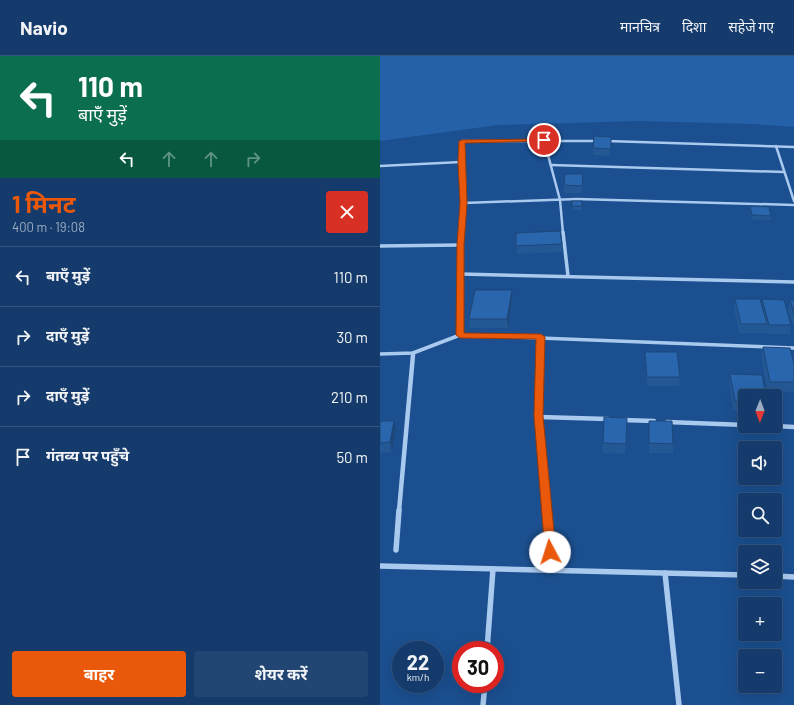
<!DOCTYPE html>
<html lang="hi">
<meta charset="utf-8">
<style>
body{margin:0;font-family:Barlow,"Noto Sans Devanagari",sans-serif;background:#214673;color:#f1f3f6;height:100vh;display:flex;flex-direction:column;font-size:15px;white-space:nowrap}
*{box-sizing:border-box;margin:0}
p{font-size:13px;color:#9dadc1}
.icon{flex:none;width:22px;height:22px;fill:none;stroke:currentColor;stroke-width:2;stroke-linecap:round;stroke-linejoin:round}
.map{position:relative;flex:1;overflow:hidden}
.sheet{display:flex;flex-direction:column;background:#143b6b;width:380px}
.sheet>*{flex:none}
.top-card{background:#0b6e4f;color:#fff;overflow:hidden}
.needle{width:26px;rotate:181deg}
.tools{position:absolute;left:358px;top:333px;display:grid;gap:8px}
.tools a{display:grid;place-items:center;width:44px;height:44px;border-radius:4px;background:#143b6b;box-shadow:0 4px 16px #0002,0 0 0 1px #33557e;font-size:20px}
.speed{position:absolute;left:12px;top:585px;display:flex;gap:8px;font-size:20px;font-weight:700;text-align:center}
.speed>*{display:grid;place-content:center;width:52px;height:52px;border-radius:50%;background:#143b6b;box-shadow:0 4px 16px #0002,0 0 0 1px #33557e;line-height:1}
.speed small{font-size:10px;font-weight:400}
.speed .limit{border:6px solid #d22;background:#fff;color:#111}
.pin{position:absolute;display:grid;place-items:center;width:34px;height:34px;color:#fff;margin:-17px;border:2px solid #fff;border-radius:50%;box-shadow:0 1px 4px #0007}
.me{position:absolute;width:44px;margin:-22px;rotate:355deg;stroke-linejoin:round;filter:drop-shadow(0 0 3px #0008)}
.turn{display:flex;align-items:center;gap:14px;height:84px;padding:0 12px;font-size:18px}
.turn .icon{width:52px;height:52px;stroke-width:2.5}
.turn b{display:block;font-size:28px;line-height:34px}
.lanes{display:flex;align-items:center;height:38px;padding:0 12px;background:#0003;justify-content:center;gap:20px;direction:ltr}
.lanes .off{opacity:.35}
.round{display:grid;place-items:center;flex:none;width:42px;height:42px;border-radius:4px;background:#214673}
.summary{display:flex;align-items:center;justify-content:space-between;height:68px;padding:0 12px}
h1{font-size:24px;font-weight:700;line-height:30px;color:#ea580c}
.primary-button{display:flex;gap:8px;margin-top:auto;padding:8px 12px}
.primary-button a{flex:1;height:46px;border-radius:4px;background:#ea580c;color:#fff;font-size:16px;font-weight:700;line-height:46px;text-align:center}
.primary-button a+a{background:#214673;color:#f1f3f6}
ul{padding:0;list-style:none}
li{display:flex;align-items:center;gap:12px;height:60px;padding:0 12px;border-top:1px solid #33557e}
li div{flex:1}
li b{display:block;font-size:15px}
li em{font-style:normal}
header{display:flex;align-items:center;gap:24px;box-sizing:border-box;height:56px;padding:0 20px;background:#143b6b;border-bottom:1px solid #33557e}
header strong{font-size:19px}
nav{display:flex;gap:22px;margin-inline-start:auto;font-size:14px}
main{display:flex;flex:1;min-height:0}
.map>svg:first-child{display:block}
.green{fill:#2461a8}
.lines{fill:none;stroke-linecap:round;stroke-linejoin:round}
.minor-far3{stroke:#a9c9ee;stroke-width:2.5}
.minor-far2{stroke:#a9c9ee;stroke-width:3.5}
.minor-far1{stroke:#a9c9ee;stroke-width:4.5}
.minor{stroke:#a9c9ee;stroke-width:5.5}
.wall{fill:#245895}
.shaded-wall{fill:#1d4779}
.building{fill:#2a66ad;stroke:#1d4779}
.route{fill:#ea580c;stroke:#983908}
</style>
<header>
<strong>Navio</strong>
<nav><a>मानचित्र</a><a>दिशा</a><a>सहेजे गए</a></nav>
</header>
<main>
<section class="sheet">
<div class="top-card">
<div class="turn"><svg class="icon" aria-label="left" viewBox="0 0 24 24"><path d="M17 20v-9H6M10 6l-5 5 5 5"/></svg><div><b>110 m</b>बाएँ मुड़ें</div></div>
<div class="lanes"><svg class="icon" aria-label="left" viewBox="0 0 24 24"><path d="M17 20v-9H6M10 6l-5 5 5 5"/></svg><svg class="icon off" aria-label="ahead" viewBox="0 0 24 24"><path d="M12 20V5M6 11l6-6 6 6"/></svg><svg class="icon off" aria-label="ahead" viewBox="0 0 24 24"><path d="M12 20V5M6 11l6-6 6 6"/></svg><svg class="icon off" aria-label="right" viewBox="0 0 24 24"><path d="M7 20v-9h11M14 6l5 5-5 5"/></svg></div>
</div>
<div class="summary"><div><h1>1 मिनट</h1><p>400 m · 19:08</p></div><a class="round" style="background:#d93025;color:#fff"><svg class="icon" aria-label="close" viewBox="0 0 24 24"><path d="M6 6l12 12M18 6L6 18"/></svg></a></div>
<ul>
<li><svg class="icon" aria-label="left" viewBox="0 0 24 24"><path d="M17 20v-9H6M10 6l-5 5 5 5"/></svg><div><b>बाएँ मुड़ें</b></div><em>110 m</em></li>
<li><svg class="icon" aria-label="right" viewBox="0 0 24 24"><path d="M7 20v-9h11M14 6l5 5-5 5"/></svg><div><b>दाएँ मुड़ें</b></div><em>30 m</em></li>
<li><svg class="icon" aria-label="right" viewBox="0 0 24 24"><path d="M7 20v-9h11M14 6l5 5-5 5"/></svg><div><b>दाएँ मुड़ें</b></div><em>210 m</em></li>
<li><svg class="icon" aria-label="arrive" viewBox="0 0 24 24"><path d="M6 21V4h12l-3 4 3 4H6"/></svg><div><b>गंतव्य पर पहुँचे</b></div><em>50 m</em></li>
</ul>
<div class="primary-button"><a>बाहर</a><a>शेयर करें</a></div>
</section>
<div class="map">
<svg width="414" height="649" viewBox="0 0 414 649">
<rect width="100%" height="100%" fill="#1b4f8f"/>
<!-- green -->
<path class="green" d="M0 0H414V71L373 68 258 65 118 69 0 85Z"/>
<g class="lines">
<!-- minor-far3 -->
<g class="minor-far3">
<path d="M164 84 180 144 183 177"/>
<path d="M227 85 414 91"/>
<path d="M396 90 414 145"/>
<path d="M171 109 404 116"/>
<path d="M0 110 81 106"/>
<path d="M84 147 197 143 414 149"/>
<path d="M82 177 84 147 82 85H218"/>
</g>
<!-- minor-far2 -->
<g class="minor-far2">
<path d="M183 176 188 220"/>
<path d="M0 190 81 189"/>
<path d="M81 218 414 226"/>
<path d="M80 279 82 176"/>
<path d="M0 298 33 297 80 279 414 292"/>
<path d="M33 300V297"/>
<path d="M161 300V281"/>
</g>
<!-- minor-far1 -->
<g class="minor-far1">
<path d="M161 299 159 361 167 455"/>
<path d="M159 361 228 363"/>
<path d="M243 364 274 365"/>
<path d="M287 366 365 369"/>
<path d="M395 370 414 371"/>
<path d="M19 455 33 299"/>
</g>
<!-- minor -->
<g class="minor">
<path d="M167 454 170 496"/>
<path d="M16 494 19 454"/>
<path d="M0 510 365 519"/>
<path d="M285 517 299 649"/>
<path d="M395 520 414 521"/>
<path d="M107 594 113 513"/>
<path d="M103 649 105 628"/>
</g>
</g>
<!-- wall -->
<g class="wall">
<path d="M231 81 230 100 213 99V92Z"/>
<path d="M203 118 202 137H184V129Z"/>
<rect x="192" y="145" width="10" height="9"/>
<path d="M370 150 391 160V164H372L370 154Z"/>
<path d="M182 188V196L137 198 136 190Z"/>
<path d="M132 242 128 272H90L89 263Z"/>
<path d="M355 243 382 247V243L411 269 410 278H387L386 275V277H359L354 251Z"/>
<path d="M410 244H414V272L408 253Z"/>
<path d="M383 291 414 308V336L388 335 381 301Z"/>
<path d="M265 296 300 321 299 330H267L265 305Z"/>
<path d="M350 318 365 340V355H353L349 327Z"/>
<path d="M247 362 245 398 223 397V387Z"/>
<path d="M0 365 16 374 12 396 0 397Z"/>
<path d="M269 365 293 388V397H269Z"/>
</g>
<!-- shaded-wall -->
<g class="shaded-wall">
<path d="M132 234V242L128 272 127 263Z"/>
<path d="M14 365 16 374 12 396 10 386Z"/>
</g>
<!-- building -->
<g class="building">
<path d="M214 80 231 81V93L213 92Z"/>
<path d="M185 118H203L202 130 184 129Z"/>
<rect x="192" y="145" width="10" height="5"/>
<path d="M370 150 389 151 391 160 372 159Z"/>
<path d="M180 175 182 188 136 190V177Z"/>
<path d="M95 234H132L127 263H89Z"/>
<path d="M355 243H380L387 268H361Z"/>
<path d="M382 243 404 244 411 269H389Z"/>
<path d="M410 244H414V258Z"/>
<path d="M383 291 410 292 414 308V326H390Z"/>
<path d="M265 296H297L300 321H267Z"/>
<path d="M350 318 382 319 386 340H365V345H355Z"/>
<path d="M224 361 247 362 246 388 223 387Z"/>
<path d="M0 365H14L10 386 0 387Z"/>
<path d="M269 365H292L293 388 269 387Z"/>
</g>
<!-- route -->
<path class="route" d="M164 83 166 85 85 87 87 147 84 189V277L161 278 165 281 163 360 176 496 174 500H166L165 496 154 360 156 283 80 282 76 279 77 189 80 147 78 106 79 85 82 84Z"/>
</svg>
<div class="tools">
<a><svg class="needle" viewBox="-14 -14 28 28"><path d="M0-13l5 13h-10z" fill="#e53935"/><path d="M0 13l5-13h-10z" fill="#9dadc1"/></svg></a>
<a><svg class="icon" aria-label="sound" viewBox="0 0 24 24"><path d="M4 9h4l5-4v14l-5-4H4zM17 9q2 3 0 6"/></svg></a>
<a><svg class="icon" aria-label="search" viewBox="0 0 24 24"><circle cx="10" cy="10" r="6"/><path d="M15 15l6 6"/></svg></a>
<a><svg class="icon" aria-label="layers" viewBox="0 0 24 24"><path d="M12 4l9 5-9 5-9-5zM3 14l9 5 9-5"/></svg></a>
<a>+</a>
<a>−</a>
</div>
<div class="speed"><div>22<small>km/h</small></div><div class="limit">30</div></div>
<div class="pin" style="left:164px;top:84px;background:#d93025"><svg class="icon" aria-label="arrive" viewBox="0 0 24 24"><path d="M6 21V4h12l-3 4 3 4H6"/></svg></div>
<svg class="me" style="left:170px;top:496px" viewBox="-20 -20 40 40"><circle r="19" fill="#fff"/><path d="M0-13L10 11 0 6-10 11z" fill="#ea580c"/></svg>
</div>
</main>
